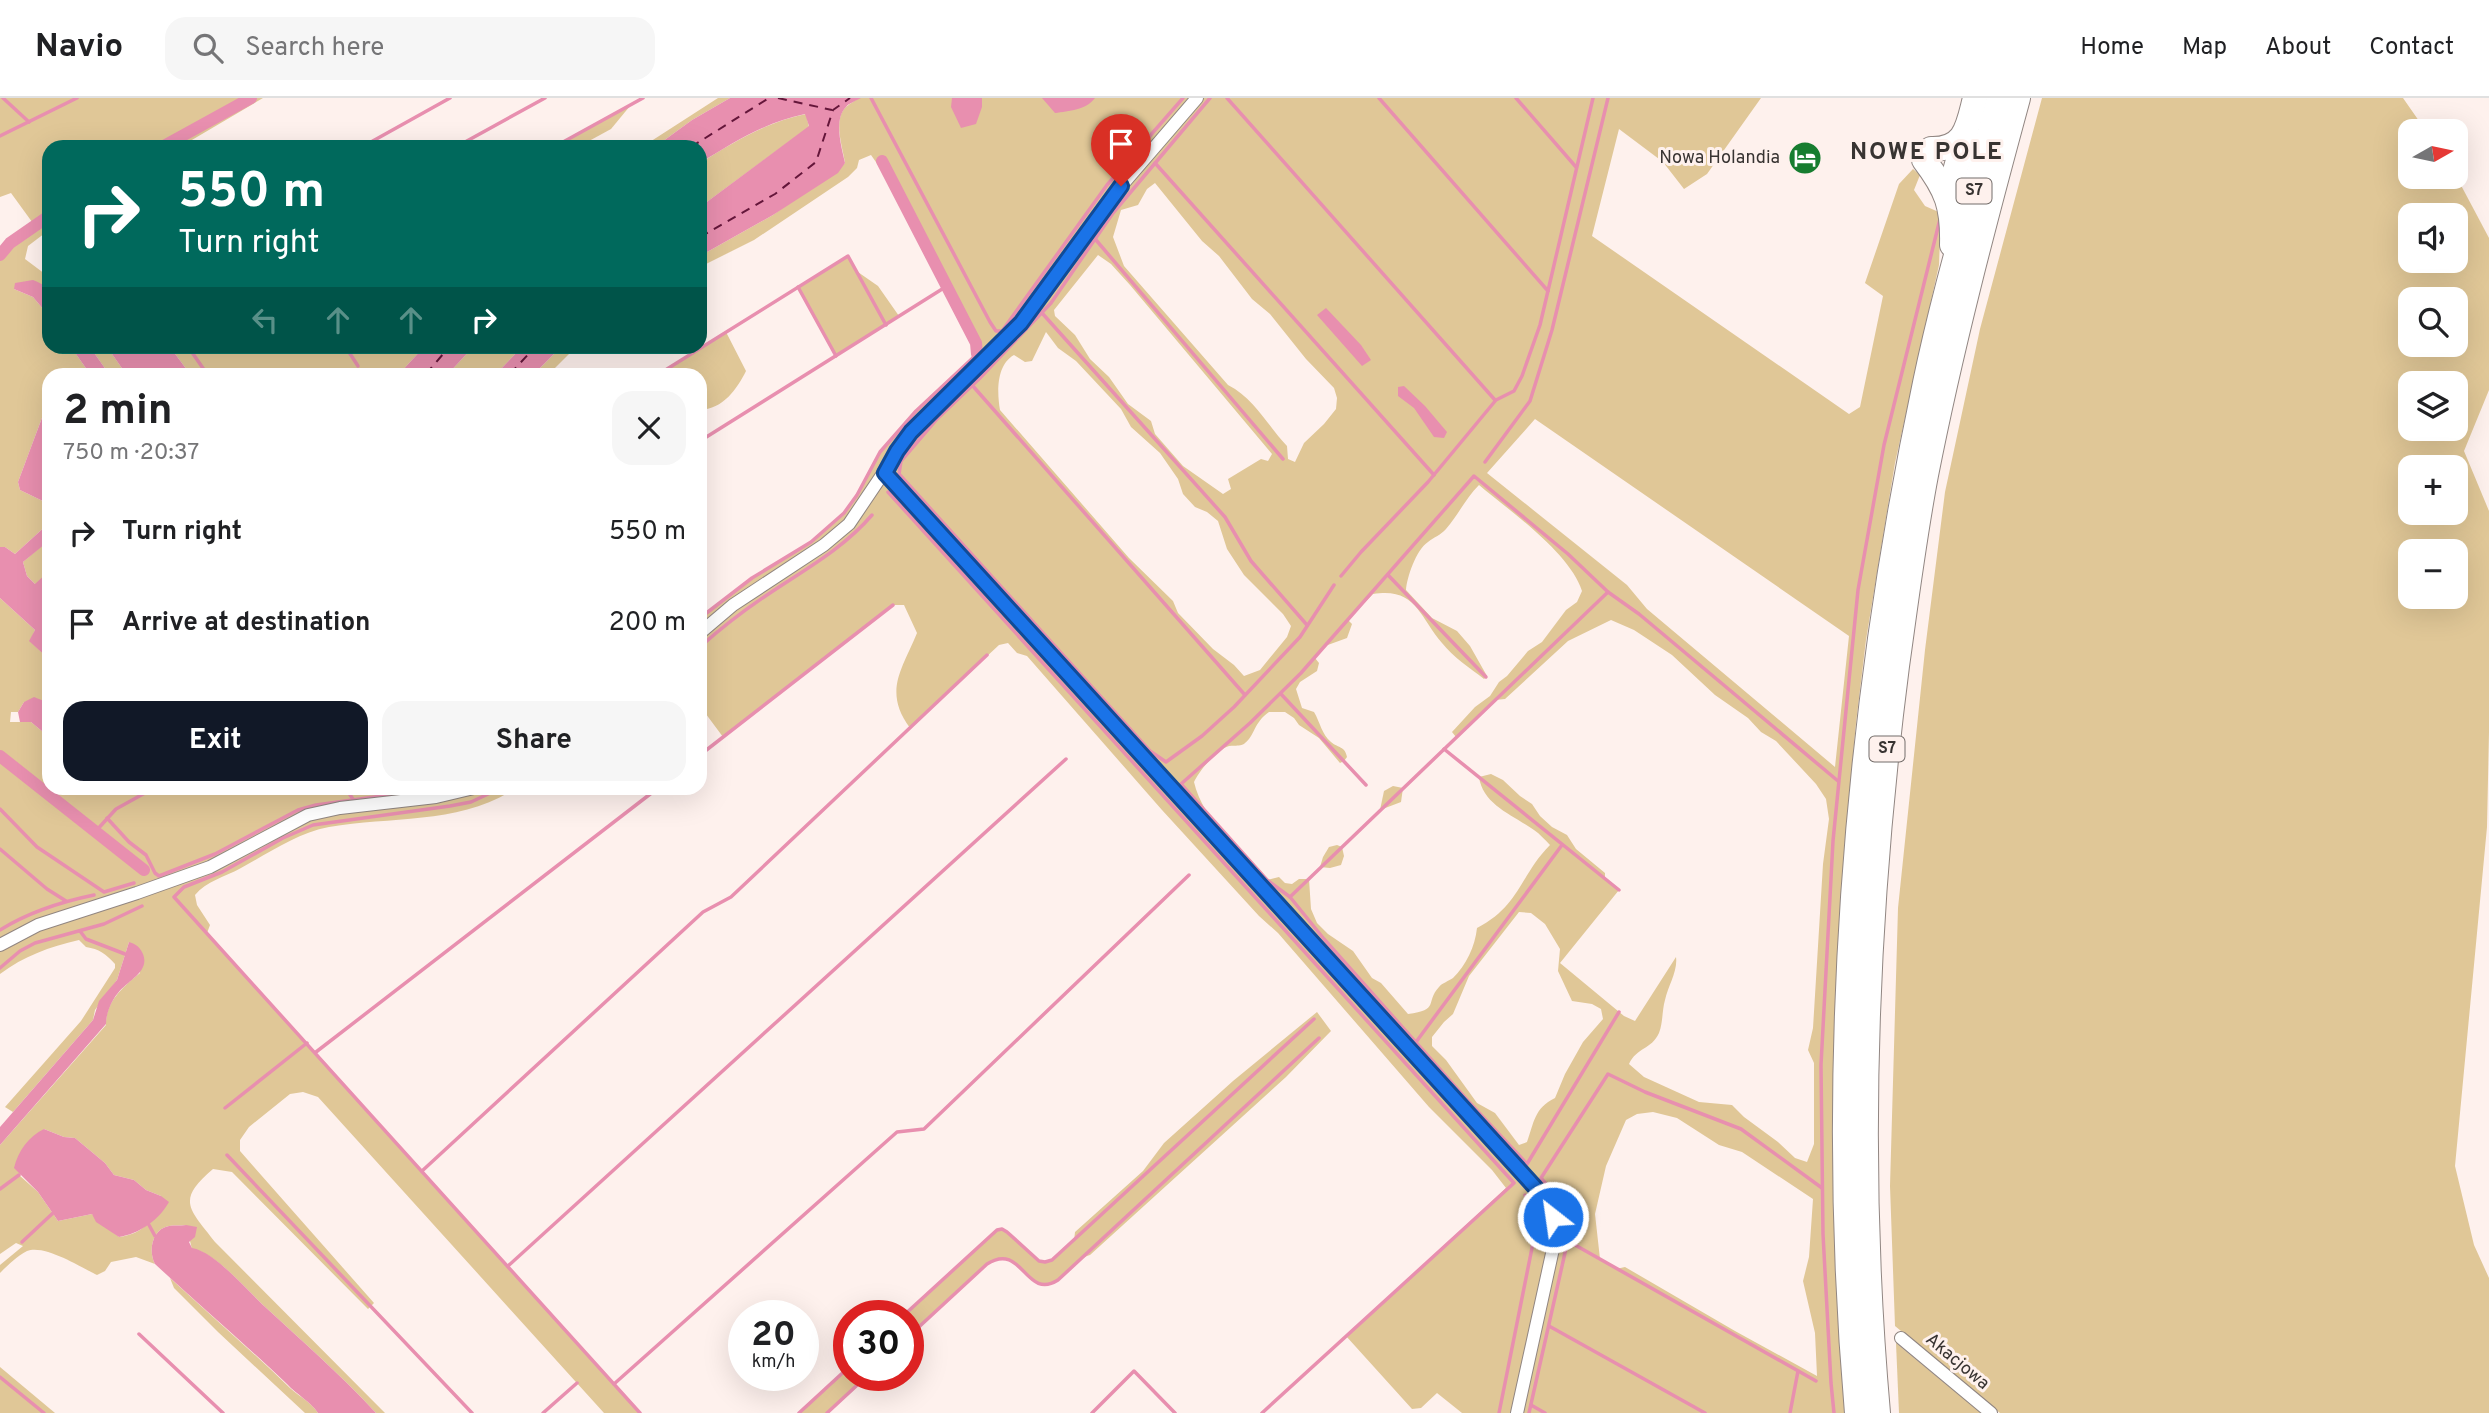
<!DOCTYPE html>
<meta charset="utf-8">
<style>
body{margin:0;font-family:Overpass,sans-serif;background:#f6f6f6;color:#202124;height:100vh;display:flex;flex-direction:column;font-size:26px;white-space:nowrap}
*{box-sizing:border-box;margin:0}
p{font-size:23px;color:#757577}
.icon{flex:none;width:38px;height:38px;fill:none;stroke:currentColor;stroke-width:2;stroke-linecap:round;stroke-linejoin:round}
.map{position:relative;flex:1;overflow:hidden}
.side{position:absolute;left:42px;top:270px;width:665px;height:427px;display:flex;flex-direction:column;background:#fff;border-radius:21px;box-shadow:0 7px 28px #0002}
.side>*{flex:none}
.hud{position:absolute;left:42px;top:42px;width:665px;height:214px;border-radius:21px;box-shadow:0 7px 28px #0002;background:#00695c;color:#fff;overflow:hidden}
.needle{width:46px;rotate:81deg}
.fabs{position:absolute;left:2398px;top:21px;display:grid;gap:14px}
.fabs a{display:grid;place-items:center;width:70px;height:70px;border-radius:14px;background:#fff;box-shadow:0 7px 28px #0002;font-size:35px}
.speed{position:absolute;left:728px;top:1202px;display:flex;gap:14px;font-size:35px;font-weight:700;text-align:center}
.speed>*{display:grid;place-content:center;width:91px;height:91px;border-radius:50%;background:#fff;box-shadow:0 7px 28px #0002;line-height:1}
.speed small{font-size:18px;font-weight:400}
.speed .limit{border:10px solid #d22;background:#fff;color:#111}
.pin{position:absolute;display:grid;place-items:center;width:60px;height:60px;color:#fff;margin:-72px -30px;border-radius:50% 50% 50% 0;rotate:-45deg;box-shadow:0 0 7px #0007}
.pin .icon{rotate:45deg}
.me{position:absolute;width:77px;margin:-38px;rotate:330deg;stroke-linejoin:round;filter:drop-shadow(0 0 5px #0008)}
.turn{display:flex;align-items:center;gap:24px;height:147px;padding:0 21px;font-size:32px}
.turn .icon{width:91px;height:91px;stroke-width:2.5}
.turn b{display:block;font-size:49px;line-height:60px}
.lanes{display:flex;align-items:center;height:66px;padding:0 21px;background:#0003;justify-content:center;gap:35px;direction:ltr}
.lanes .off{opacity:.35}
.round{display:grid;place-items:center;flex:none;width:74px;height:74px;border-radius:21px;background:#f6f6f6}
.head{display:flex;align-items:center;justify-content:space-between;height:119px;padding:0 21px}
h1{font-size:42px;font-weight:700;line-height:52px}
.primary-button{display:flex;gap:14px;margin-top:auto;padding:14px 21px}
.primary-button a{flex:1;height:80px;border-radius:21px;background:#111827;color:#fff;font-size:28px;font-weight:700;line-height:80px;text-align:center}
.primary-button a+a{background:#f6f6f6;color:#202124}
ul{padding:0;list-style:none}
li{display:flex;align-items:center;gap:21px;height:91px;padding:0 21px}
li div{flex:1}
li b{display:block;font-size:26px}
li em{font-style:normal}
header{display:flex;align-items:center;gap:42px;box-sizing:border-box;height:98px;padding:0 35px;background:#fff;border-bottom:2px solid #e0e0e0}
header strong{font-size:33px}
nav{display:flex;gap:38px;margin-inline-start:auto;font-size:24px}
.search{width:490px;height:63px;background:#f6f6f6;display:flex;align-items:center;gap:18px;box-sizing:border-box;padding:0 24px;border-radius:21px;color:#757577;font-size:26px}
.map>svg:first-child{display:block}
.green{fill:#e0c797;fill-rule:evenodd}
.water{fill:#e88faf}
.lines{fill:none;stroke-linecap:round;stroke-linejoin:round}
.stream{stroke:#e88faf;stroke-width:3.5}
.canal{stroke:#e88faf;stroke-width:12}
.ferry{stroke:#64163a;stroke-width:2;stroke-dasharray:9 7;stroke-linecap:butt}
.street-casing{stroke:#918682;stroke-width:14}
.highway-casing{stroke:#918682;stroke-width:26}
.street{stroke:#fff;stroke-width:12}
.highway{stroke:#fff;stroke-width:24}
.route-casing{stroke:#114b97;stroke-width:18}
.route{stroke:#1a73e8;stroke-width:12}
.labels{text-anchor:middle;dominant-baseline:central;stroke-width:6;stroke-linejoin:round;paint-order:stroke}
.shield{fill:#fef1ed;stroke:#736d6a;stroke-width:2}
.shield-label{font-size:16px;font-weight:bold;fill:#383432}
.poi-label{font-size:18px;fill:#383432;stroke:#fef1ed;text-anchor:end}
.street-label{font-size:18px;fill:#383432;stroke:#fef1ed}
.district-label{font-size:24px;font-weight:bold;letter-spacing:2px;fill:#383432;stroke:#fef1ed}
</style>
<header>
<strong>Navio</strong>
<div class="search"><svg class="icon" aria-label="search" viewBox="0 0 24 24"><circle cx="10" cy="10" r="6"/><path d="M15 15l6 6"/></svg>Search here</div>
<nav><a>Home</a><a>Map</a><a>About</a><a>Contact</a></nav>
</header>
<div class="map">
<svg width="2489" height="1315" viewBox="0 0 2489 1315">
<rect width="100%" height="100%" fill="#fef1ed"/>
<!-- green -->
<g class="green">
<path d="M0 0H263L180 49H49V132L28 148 25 161 49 179V193L45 187 14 191 33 199 49 218V248L71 249 90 276H49V301L18 384 20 392 49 406V425L15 456 5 449H0V157L10 145 35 128 11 95 0 99Z"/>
<path d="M718 0H730L692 22 655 49H642Z"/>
<path d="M858 0H1761L1707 76 1684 91 1663 64 1619 31 1592 138 1849 316 1860 309 1883 198 1865 185 1899 86 1913 71 1920 77 1914 92 1925 108 1941 115 1939 167 1895 365 1866 542 1856 625 1844 754 1840 818 1845 1315H1462L1437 1295 1421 1310 1412 1311 1346 1238 1506 1090 1492 1072 1429 1009 1278 835 1259 818 1162 712 1027 558 1017 555 1008 545 999 547 910 630C883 593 902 572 917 535L904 507H893L723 639 700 608V521L752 480 811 444 844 415 857 397 880 354 916 313 977 256 976 244 890 78 885 77 871 57 859 62 857 70 848 79 754 142 700 169V158L773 117 845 65C843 50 833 23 845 10 849 6 855 3 858 0ZM1155 85 1202 143 1219 158 1252 201 1270 216 1306 261 1334 290 1337 300 1336 311 1324 326 1304 345 1295 364 1288 361 1287 348C1267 327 1255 301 1228 287L1124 168 1113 139 1121 112 1138 107 1147 91ZM1098 157 1111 166 1130 187 1272 356 1268 363 1261 361 1228 381 1231 391 1223 396 1183 368 1155 336 1151 323 1128 306 1109 279 1090 261 1075 237 1055 218 1054 212ZM1046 234 1058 250 1076 263 1121 311 1131 329 1160 355 1178 381 1183 396 1195 409 1207 414 1218 423 1227 451 1244 477 1283 516 1291 528 1287 539 1260 572 1244 578 1234 567 1213 551 1178 515 1173 503 1129 460 1000 312C997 295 996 267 1014 257L1025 264 1032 263ZM1535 321 1849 538 1835 669 1647 511 1627 487 1487 375ZM1479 387C1510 413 1570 455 1582 493L1577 504 1566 512 1542 544 1528 553 1507 578 1499 584 1490 598 1475 609 1452 634 1456 639 1495 602 1505 601 1568 543 1611 522 1634 532 1672 557 1715 597 1748 620 1761 634 1776 643 1816 686 1826 701 1829 721 1823 766 1813 930 1808 952 1814 965V1046L1807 1064 1795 1060 1778 1044 1744 1019 1732 1007 1699 1004 1644 979 1629 966C1637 949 1651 952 1659 935 1663 925 1662 912 1665 902 1668 888 1678 873 1676 859L1635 923 1624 918 1560 865 1619 792 1605 781V775L1576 751 1567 737 1552 729 1540 718 1532 706 1520 698 1503 682 1491 676 1479 679C1483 707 1513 717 1534 732 1540 736 1545 742 1550 747 1520 777 1520 808 1477 830 1475 849 1466 867 1453 880 1449 883 1442 885 1439 889 1425 904 1440 912 1408 916L1381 885 1372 880 1353 853 1328 836 1317 825 1311 811 1309 781H1299L1292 786 1285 785 1279 779 1267 782C1241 753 1203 723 1194 684 1199 673 1217 651 1229 648 1234 647 1241 649 1245 645 1254 639 1254 624 1269 614H1285L1294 620 1299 627 1319 640 1340 665 1344 663 1347 659C1345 648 1338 650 1331 644 1322 637 1320 624 1314 614L1302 610 1296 591 1300 584 1317 573 1319 565 1315 560 1325 548 1347 540 1352 526 1348 522 1373 496C1416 489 1419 518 1442 545 1453 559 1470 570 1484 581L1487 578 1470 548 1457 533 1432 520 1406 492C1407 479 1416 452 1428 444 1434 439 1441 437 1446 431 1458 417 1466 400 1479 387ZM1519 814 1531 815 1545 826 1560 851 1558 873 1572 903 1592 906 1601 911 1603 921 1583 944 1565 976 1555 1000C1534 1010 1534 1025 1527 1044L1519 1047 1495 1015 1477 1005 1446 962 1432 948V939L1444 924 1453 916 1469 878ZM1653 1014 1677 1020 1719 1047 1742 1054 1813 1101 1809 1159 1803 1183 1815 1235 1817 1278 1735 1233 1625 1169 1616 1171 1600 1161 1595 1116 1606 1068 1626 1022 1637 1016Z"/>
<path d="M2042 0H2403L2426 33H2410V79H2455V76L2489 140V292L2464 353 2489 413V634L2487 729 2455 1068 2474 1147 2489 1180V1315H2000L1895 1228 1890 1088 1898 810 1925 552 1945 394 1980 231ZM2410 117H2455V163H2410ZM2410 201H2455V247H2410ZM2410 285H2455V331H2410ZM2410 369H2455V415H2410ZM2410 453H2455V499H2410Z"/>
<path d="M630 8 611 31 578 49H554Z"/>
<path d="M806 16 809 29 700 109V65C734 44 766 24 806 16Z"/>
<path d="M848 158 855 172 878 188 899 218 836 258 798 189Z"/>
<path d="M726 234 746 273C737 291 723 311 700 312V276H672L668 270Z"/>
<path d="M192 248 424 249 399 276H190L170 249Z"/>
<path d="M90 249H121L113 252 112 256 126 276H109Z"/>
<path d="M473 249H522L496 276H448Z"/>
<path d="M561 249H576L549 276H534Z"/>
<path d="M45 445 49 448V473L36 487 27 478 23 464Z"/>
<path d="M0 500 35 532 30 543 49 561V605L46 603 24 604 18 614H11L10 624H31L49 639V690H355C370 698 394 690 410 690 446 689 481 690 516 690 460 727 393 718 329 729 297 735 269 755 241 770 225 779 206 783 195 797L197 807 210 827 207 835 640 1315H604L318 999 303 994 290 996 249 1029 240 1042V1053L374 1205 368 1211 232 1074 213 1071C175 1103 190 1111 215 1144L385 1315H376C340 1276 301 1242 263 1207 246 1191 215 1154 192 1151L186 1127C180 1128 174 1127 169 1128 152 1131 148 1153 155 1166L136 1159 111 1164 105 1173 97 1177C81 1169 44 1146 27 1153 17 1158 8 1167 0 1175V1167L23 1148 16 1145 0 1156V1047L106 927C105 904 124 888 140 875L129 844 117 882 95 912 93 922 13 1014 5 1009 81 923 115 870V866C106 856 99 851 86 849L79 842C49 849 24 858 0 876ZM44 1031 64 1039 75 1040 105 1065 114 1077 134 1082 146 1092 161 1098C151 1122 147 1135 119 1139L92 1116 58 1123 38 1094 19 1077Z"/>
<path d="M1393 688 1403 690 1401 704 1380 712 1384 693Z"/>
<path d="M1337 747 1342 749 1344 758 1341 767 1330 770 1320 769 1323 759 1329 749Z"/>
<path d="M1317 914 1331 933 1286 979 1090 1157C1073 1161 1062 1189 1044 1187 1019 1184 1018 1146 987 1166L908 1239V1218H903L992 1135 1002 1131 1039 1163C1053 1167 1064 1152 1074 1143L1075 1134 1143 1073 1164 1045 1233 983Z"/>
<path d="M170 1180C210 1217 251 1252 290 1290 300 1299 311 1304 318 1315H305L218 1234 174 1190Z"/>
<path d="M1896 1245 1981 1315H1899Z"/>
<path d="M0 1269 55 1315H0Z"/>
<path d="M849 1269V1278H867L827 1315H799Z"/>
</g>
<!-- water -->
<g class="water">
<path d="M730 0H861C856 3 849 5 846 9 833 22 842 50 845 65L838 75 773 117 700 158V109L809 28 805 16C766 24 734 44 700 65V49H655L692 22Z"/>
<path d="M952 0H982V9L976 26 961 30 951 9Z"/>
<path d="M1042 0H1095C1086 12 1069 13 1055 15Z"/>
<path d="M33 182C54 190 49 198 49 218L33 199 14 191 15 185Z"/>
<path d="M1326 210 1361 247 1371 262 1362 268 1317 217Z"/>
<path d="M71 249H90L109 276H90Z"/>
<path d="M121 249H170L190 276H126L112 256 113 252Z"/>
<path d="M424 249V248L473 249 448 276H399Z"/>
<path d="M522 249V248L561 249 534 276H496Z"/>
<path d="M1404 288 1425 308 1447 334 1444 340 1434 339 1414 310 1398 298V289Z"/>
<path d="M49 301V406L20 392 18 384Z"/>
<path d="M49 425V448L45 446 23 464 27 478 35 486 49 473V561L29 543 35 532 0 500V449H5L15 456Z"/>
<path d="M34 599 49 605V639L31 624H20L18 614 24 604Z"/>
<path d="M129 844C135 846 139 848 142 854 152 873 128 882 118 895 111 903 106 916 106 926L0 1047V1029L93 922 99 903 117 882Z"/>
<path d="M44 1031 64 1039 75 1040 105 1065 114 1077 134 1082 146 1092 161 1098 169 1104C159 1122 139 1136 119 1139L96 1124 92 1116 58 1123 38 1094 14 1070C18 1053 29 1038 44 1031Z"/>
<path d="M186 1127 197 1129 195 1139 189 1144 192 1150C215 1154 246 1191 263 1207 301 1242 340 1276 376 1315H318C310 1303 297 1297 287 1286 244 1245 198 1206 155 1166 148 1153 152 1131 169 1128 174 1127 180 1128 186 1127Z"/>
</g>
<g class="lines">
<!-- stream -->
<g class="stream">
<path d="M3 0 29 24"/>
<path d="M871 0 990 224 996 233H1002L1107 87 1183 0"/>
<path d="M1210 0 1113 115 1051 205 979 281 936 322 901 363 899 376 1150 653 1166 664 1202 638 1234 609 1300 539 1334 487"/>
<path d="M1227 0 1495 302"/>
<path d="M1379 0 1548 193"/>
<path d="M1516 0 1576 69"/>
<path d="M0 38 77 0"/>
<path d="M362 49 450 0"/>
<path d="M456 49 545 0"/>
<path d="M554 49 643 0"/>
<path d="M1155 65 1434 377"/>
<path d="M1096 142 1283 361"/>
<path d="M798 189 836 258"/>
<path d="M1042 215 1225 419 1251 463 1307 527"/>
<path d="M192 248 189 250 207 276"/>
<path d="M345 248 358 268"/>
<path d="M659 276 848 158 886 227"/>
<path d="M972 287 1245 597"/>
<path d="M700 343 947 188"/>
<path d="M1485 364 1530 303 1552 232 1608 0"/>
<path d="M888 394 1514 1085 1262 1315"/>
<path d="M1388 477 1486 579"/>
<path d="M1341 478 1361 454 1428 384 1496 302 1514 293 1522 278 1540 227 1593 0"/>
<path d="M700 520 752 480 811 444 844 415 857 397 880 354 916 313 977 256"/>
<path d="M700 549C720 531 742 514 764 499 802 473 842 452 872 417"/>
<path d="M1281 596 1366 687"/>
<path d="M1444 651 1619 792"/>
<path d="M700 657 893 507"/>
<path d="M345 690 353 701"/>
<path d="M501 690 471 704 450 708 313 727 283 740 222 774 184 789 174 799 640 1315"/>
<path d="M0 711 37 749 104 794 134 785"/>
<path d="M107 720 129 744 146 757 155 775 159 778 215 756 298 712 316 707 440 690"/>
<path d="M95 734 116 711 154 690"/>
<path d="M0 751 47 791 66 803"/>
<path d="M1290 799 1608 494"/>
<path d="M0 832C29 814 60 804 94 797"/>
<path d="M80 833 86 841 125 856"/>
<path d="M0 870 20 853 35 845 104 826 142 808"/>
<path d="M1619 914 1527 1066 1469 1004 1324 841 1290 799 1267 782 1181 686 1250 625 1301 575 1474 378 1568 456 1608 494 1639 516 1838 683"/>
<path d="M1416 944 1562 747"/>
<path d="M316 954 658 690"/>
<path d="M225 1010 307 945"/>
<path d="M227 1057 472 1315"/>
<path d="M422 1073 703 814 731 799 987 557"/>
<path d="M0 1091 19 1077"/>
<path d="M149 1127 155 1138"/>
<path d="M1568 1143 1816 1283"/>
<path d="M22 1144 53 1115"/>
<path d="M508 1168 1066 661"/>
<path d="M903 1218 997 1132 1002 1131 1007 1134 1039 1163 1045 1164 1052 1162 1314 921"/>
<path d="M1549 1228 1705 1315"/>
<path d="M139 1236 223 1315"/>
<path d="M908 1239 987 1166C1023 1143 1025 1203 1058 1182L1319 940"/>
<path d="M0 1279 44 1315"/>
<path d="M614 1286 897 1034 924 1031 1189 777"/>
<path d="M1531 1307 1545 1315"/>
<path d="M543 1315 577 1285"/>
<path d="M799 1315 849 1269"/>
<path d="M827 1315 867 1278"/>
<path d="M1092 1315 1134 1273 1175 1315"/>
<path d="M1499 1315 1535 1135C1536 1119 1535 1109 1525 1097"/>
<path d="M1529 1315 1569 1137 1562 1105 1541 1080 1608 976 1645 994 1741 1031 1822 1090"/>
<path d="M1790 1315 1798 1273"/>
<path d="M1834 1315 1831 1285 1823 1136 1821 967 1833 743 1858 492 1884 347 1940 121"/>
</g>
<!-- canal -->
<g class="canal">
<path d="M162 49 251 0"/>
<path d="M882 63 976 245 977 256"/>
<path d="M0 157 10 145 49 118"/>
<path d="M0 658 144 772"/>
</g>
<!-- ferry -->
<g class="ferry">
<path d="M778 0 832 12"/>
<path d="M691 49 769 0"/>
<path d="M700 139 775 96 816 64 833 12 850 0"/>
<path d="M426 276 450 248"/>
<path d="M510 276 536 248"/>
<path d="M49 498 43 520 49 526"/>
</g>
<defs>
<g id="street">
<path d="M885 375 1534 1088C1551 1108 1556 1125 1553 1151L1517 1315"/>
<path d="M700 535 733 507 824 447 849 426 911 334 1021 225 1110 101 1197 0"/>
<path d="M0 847 38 827 137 795 210 769 308 717 340 710 436 699 474 690"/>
<path d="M1901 1240 1991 1315"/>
</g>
<g id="highway">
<path d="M1931 51C1966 52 1968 27 1975 0"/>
<path d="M1924 62C1947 92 1953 109 1952 147"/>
<path d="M1948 98 1966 34"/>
<path d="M1857 1315C1827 972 1854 621 1925 285 1945 189 1974 95 1999 0"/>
<path d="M1878 1315C1856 1067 1865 815 1897 568 1906 504 1914 440 1926 377 1951 250 1984 125 2018 0"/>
</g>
</defs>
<!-- street casing -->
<use href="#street" class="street-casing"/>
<!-- highway casing -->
<use href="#highway" class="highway-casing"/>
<!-- street -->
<use href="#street" class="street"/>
<!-- highway -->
<use href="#highway" class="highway"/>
</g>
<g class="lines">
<defs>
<path id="route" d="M1121 88 1021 225 911 334 897 353 885 375 1534 1088 1547 1105 1553 1119"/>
</defs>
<!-- route casing -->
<use href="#route" class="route-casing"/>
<!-- route -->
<use href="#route" class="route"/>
</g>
<!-- icons -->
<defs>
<symbol id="hotel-disc" viewBox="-11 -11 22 22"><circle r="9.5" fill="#177d30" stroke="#fef1ed"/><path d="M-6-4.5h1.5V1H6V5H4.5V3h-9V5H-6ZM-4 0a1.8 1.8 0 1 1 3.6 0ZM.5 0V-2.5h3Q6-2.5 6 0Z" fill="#fff"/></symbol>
</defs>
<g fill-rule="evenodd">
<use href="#hotel-disc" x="1786" y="41" width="38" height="38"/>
</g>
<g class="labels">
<!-- shield labels -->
<g class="shield">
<rect x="1956.5" y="80.5" width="35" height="25" rx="5"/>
<rect x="1869.5" y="638.5" width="35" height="25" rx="5"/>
</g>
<g class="shield-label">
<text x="1974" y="93">S7</text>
<text x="1887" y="651">S7</text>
</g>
<!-- poi labels -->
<g class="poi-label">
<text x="1780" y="60">Nowa Holandia</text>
</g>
<!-- street labels -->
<g class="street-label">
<text transform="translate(1957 1264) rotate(40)">Akacjowa</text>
</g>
<!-- district labels -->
<g class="district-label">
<text x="1927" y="55">NOWE POLE</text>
</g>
</g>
</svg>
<div class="fabs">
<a><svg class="needle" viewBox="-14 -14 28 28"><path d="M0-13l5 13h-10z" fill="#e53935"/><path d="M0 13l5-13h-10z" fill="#757577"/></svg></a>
<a><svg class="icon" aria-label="sound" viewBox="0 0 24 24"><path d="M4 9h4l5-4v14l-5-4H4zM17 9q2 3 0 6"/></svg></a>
<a><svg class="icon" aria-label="search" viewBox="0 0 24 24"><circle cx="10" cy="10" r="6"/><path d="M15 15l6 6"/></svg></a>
<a><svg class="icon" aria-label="layers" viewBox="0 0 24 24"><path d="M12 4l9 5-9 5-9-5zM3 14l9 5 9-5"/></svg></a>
<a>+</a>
<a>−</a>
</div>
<div class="speed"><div>20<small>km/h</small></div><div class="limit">30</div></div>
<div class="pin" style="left:1121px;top:88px;background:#d93025"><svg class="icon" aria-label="arrive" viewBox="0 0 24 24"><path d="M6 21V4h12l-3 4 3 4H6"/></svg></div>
<svg class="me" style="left:1553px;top:1119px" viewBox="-20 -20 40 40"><circle r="17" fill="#1a73e8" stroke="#fff" stroke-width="3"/><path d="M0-11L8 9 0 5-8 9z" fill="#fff"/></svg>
<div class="hud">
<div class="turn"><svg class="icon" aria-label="right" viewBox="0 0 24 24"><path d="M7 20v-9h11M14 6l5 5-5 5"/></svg><div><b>550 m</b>Turn right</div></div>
<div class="lanes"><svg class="icon off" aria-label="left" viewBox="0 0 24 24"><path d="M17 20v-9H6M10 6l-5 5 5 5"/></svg><svg class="icon off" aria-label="ahead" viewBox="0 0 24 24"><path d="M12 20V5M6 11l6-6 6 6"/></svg><svg class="icon off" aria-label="ahead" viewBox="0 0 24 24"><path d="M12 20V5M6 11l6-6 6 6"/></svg><svg class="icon" aria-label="right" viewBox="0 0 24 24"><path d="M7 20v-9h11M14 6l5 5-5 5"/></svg></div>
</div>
<section class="side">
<div class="head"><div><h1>2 min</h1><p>750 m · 20:37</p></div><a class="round"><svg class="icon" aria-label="close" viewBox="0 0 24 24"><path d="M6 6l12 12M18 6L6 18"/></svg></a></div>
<ul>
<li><svg class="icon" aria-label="right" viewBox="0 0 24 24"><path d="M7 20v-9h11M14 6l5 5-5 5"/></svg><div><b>Turn right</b></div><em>550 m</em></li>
<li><svg class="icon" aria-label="arrive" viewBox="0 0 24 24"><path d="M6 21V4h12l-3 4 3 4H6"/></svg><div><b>Arrive at destination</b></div><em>200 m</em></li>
</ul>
<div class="primary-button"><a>Exit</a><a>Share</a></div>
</section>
</div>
